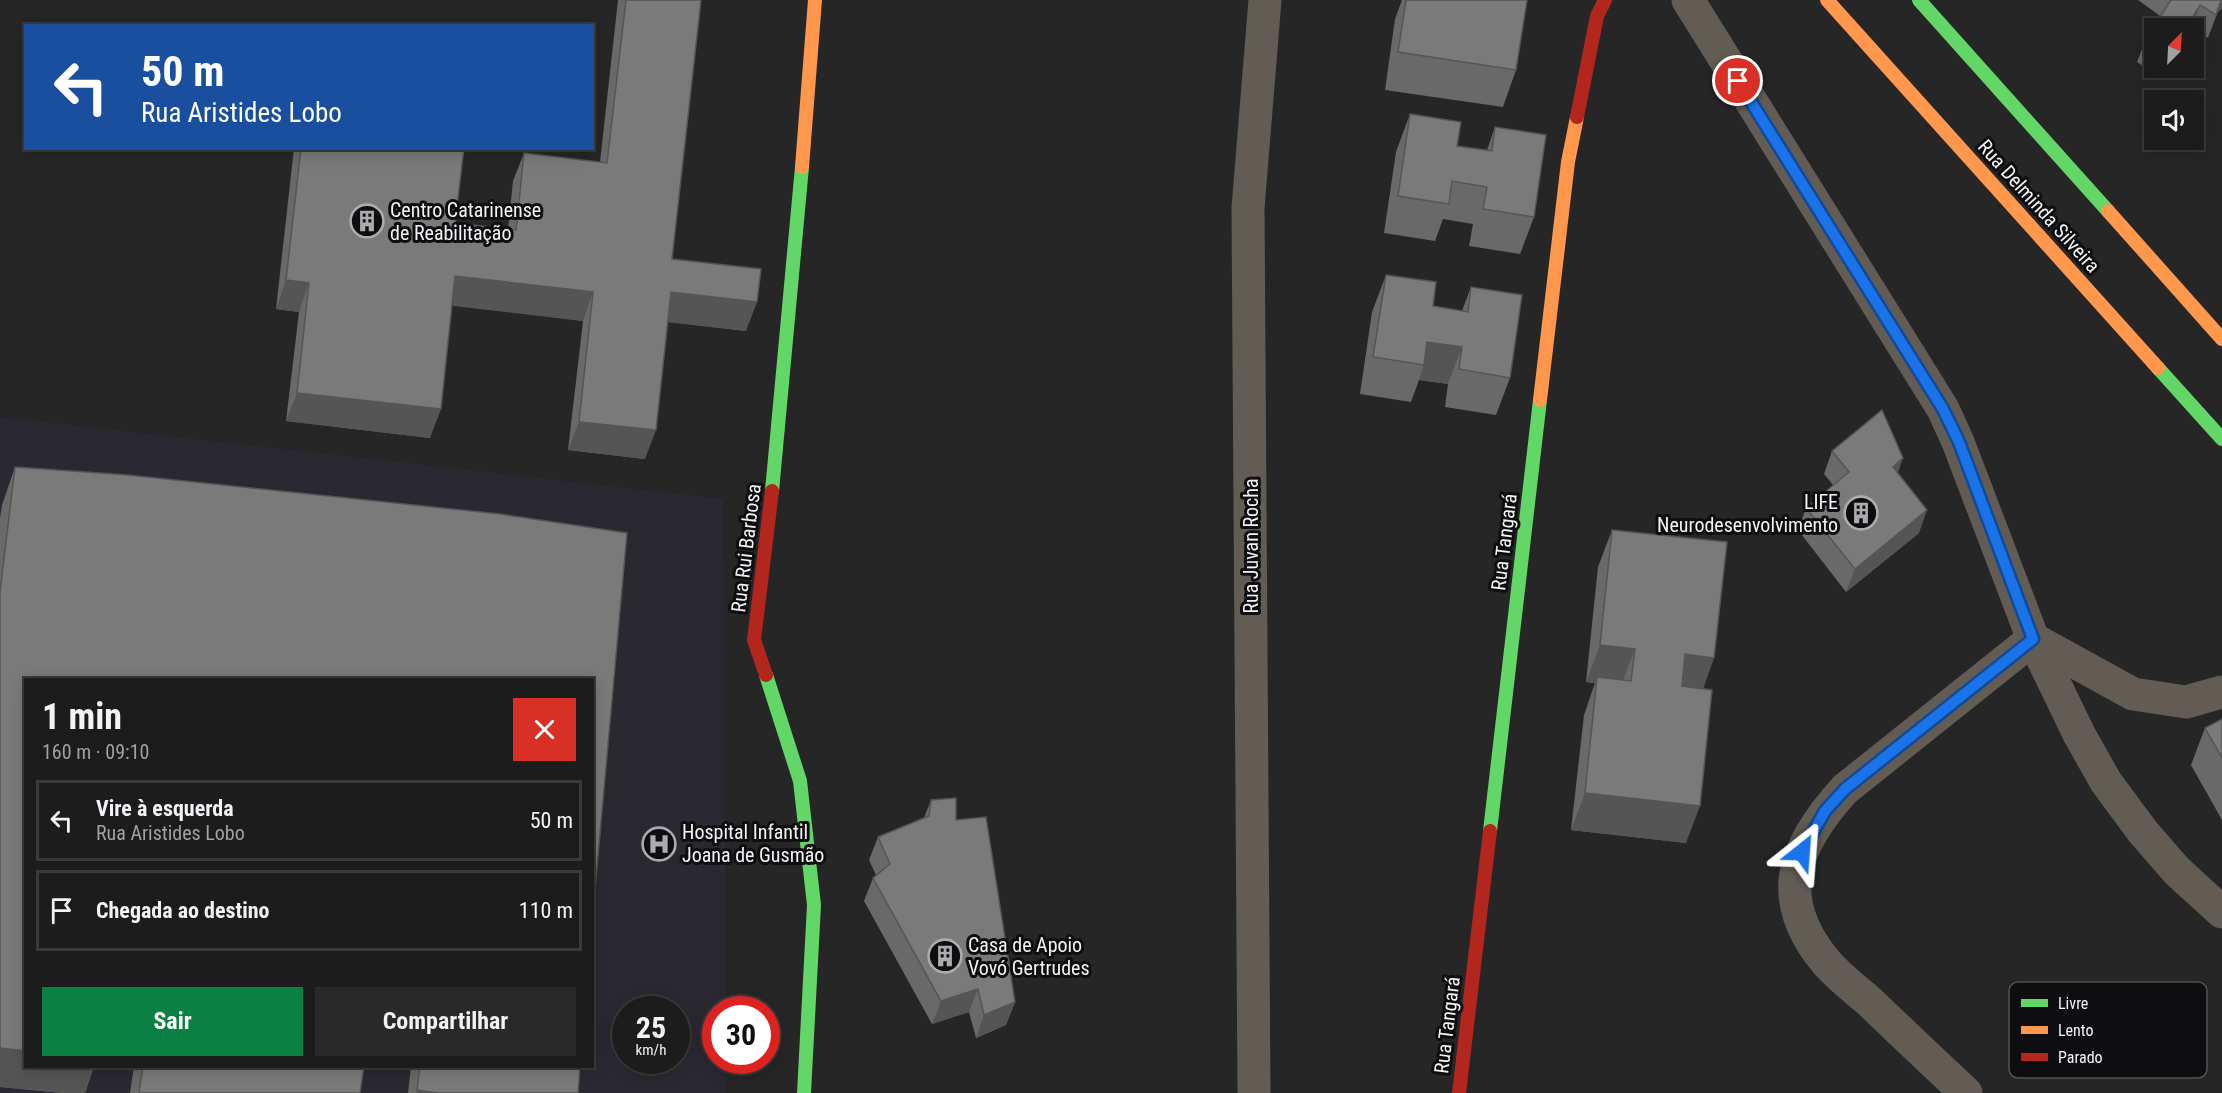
<!DOCTYPE html>
<html lang="pt">
<meta charset="utf-8">
<style>
body{margin:0;font-family:"Roboto Condensed",sans-serif;background:#29292a;color:#f1f3f6;height:100vh;display:flex;flex-direction:column;font-size:22px;white-space:nowrap}
*{box-sizing:border-box;margin:0}
p{font-size:20px;color:#a0a1a4}
.icon{flex:none;width:33px;height:33px;fill:none;stroke:currentColor;stroke-width:2;stroke-linecap:round;stroke-linejoin:round}
.map{position:relative;flex:1;overflow:hidden}
.sheet{position:absolute;left:24px;top:678px;width:570px;height:390px;display:flex;flex-direction:column;background:#1c1c1d;border-radius:0px;box-shadow:0 3px 15px #0003,0 0 0 2px #3a3a3b}
.sheet>*{flex:none}
.top-card{position:absolute;left:24px;top:24px;width:570px;height:126px;border-radius:0px;box-shadow:0 3px 15px #0003,0 0 0 2px #3a3a3b;background:#1a4fa0;color:#fff;overflow:hidden}
.needle{width:39px;rotate:24deg}
.tools{position:absolute;left:2144px;top:18px;display:grid;gap:12px}
.tools a{display:grid;place-items:center;width:60px;height:60px;border-radius:0px;background:#1c1c1d;box-shadow:0 3px 15px #0003,0 0 0 2px #3a3a3b;font-size:30px}
.speed{position:absolute;left:612px;top:996px;display:flex;gap:12px;font-size:30px;font-weight:700;text-align:center}
.speed>*{display:grid;place-content:center;width:78px;height:78px;border-radius:50%;background:#1c1c1d;box-shadow:0 3px 15px #0003,0 0 0 2px #3a3a3b;line-height:1}
.speed small{font-size:15px;font-weight:400}
.speed .limit{border:9px solid #d22;background:#fff;color:#111}
.pin{position:absolute;display:grid;place-items:center;width:51px;height:51px;color:#fff;margin:-26px;border:3px solid #fff;border-radius:50%;box-shadow:0 2px 6px #0007}
.me{position:absolute;width:66px;margin:-33px;rotate:28deg;stroke-linejoin:round;filter:drop-shadow(0 0 4px #0008)}
.turn{display:flex;align-items:center;gap:21px;height:126px;padding:0 18px;font-size:27px}
.turn .icon{width:78px;height:78px;stroke-width:2.5}
.turn b{display:block;font-size:42px;line-height:51px}
.round{display:grid;place-items:center;flex:none;width:63px;height:63px;border-radius:0px;background:#29292a}
.head{display:flex;align-items:center;justify-content:space-between;height:102px;padding:0 18px}
h1{font-size:36px;font-weight:700;line-height:45px}
.primary-button{display:flex;gap:12px;margin-top:auto;padding:12px 18px}
.primary-button a{flex:1;height:69px;border-radius:0px;background:#0b8043;color:#fff;font-size:24px;font-weight:700;line-height:69px;text-align:center}
.primary-button a+a{background:#29292a;color:#f1f3f6}
ul{padding:0;list-style:none}
li{display:flex;align-items:center;gap:18px;height:81px;margin:0 12px 9px;padding:0 6px;border:3px solid #3a3a3b;border-radius:0px}
li div{flex:1}
li b{display:block;font-size:22px}
li em{font-style:normal}
.map>svg:first-child{display:block}
.built{fill:#2a2931;fill-rule:evenodd}
.lines{fill:none;stroke-linecap:round;stroke-linejoin:round}
.street{stroke:#625c54;stroke-width:33}
.fast{stroke:#63d668;stroke-width:14}
.slow{stroke:#ff974d;stroke-width:14}
.jam{stroke:#b3261e;stroke-width:14}
.wall{fill:#69696a}
.shaded-wall{fill:#555556}
.building{fill:#7a7a7b;stroke:#555556;stroke-width:1.5}
.route-casing{stroke:#114b97;stroke-width:15}
.route{stroke:#1a73e8;stroke-width:10}
.labels{text-anchor:middle;dominant-baseline:central;stroke-width:6;stroke-linejoin:round;paint-order:stroke}
.street-label{font-size:20px;fill:#f4f4f7;stroke:#0e0e10}
.poi-label{font-size:20px;fill:#f4f4f7;stroke:#0e0e10;text-anchor:start}
.key{fill:#0e0e10;stroke:#535355;stroke-width:1.5}
.key-label{font-size:16px;fill:#f4f4f7}
</style>
<div class="map">
<svg width="2222" height="1093" viewBox="0 0 2222 1093">
<rect width="100%" height="100%" fill="#262627"/>
<!-- built -->
<path class="built" d="M0 417 723 499 726 1009 716 1010V1060L727 1061V1093H0ZM26 680H592V1066H26ZM626 1010H676V1060H626Z"/>
<g class="lines">
<!-- street -->
<g class="street">
<path d="M1688 0 1943 409 1958 442 2033 639 2079 734 2106 782 2143 832 2177 871 2222 912"/>
<path d="M1254 1093 1248 208 1265 0"/>
<path d="M1966 1093C1934 1063 1902 1033 1870 1002 1855 989 1839 977 1826 962 1772 897 1794 845 1845 789L2033 639 2133 694 2186 702 2222 692"/>
</g>
<!-- fast -->
<g class="fast">
<path d="M1919 0 2108 211"/>
<path d="M2158 368 2222 439"/>
<path d="M772 491 802 167"/>
<path d="M766 675 800 781 814 905 804 1093"/>
<path d="M1490 831 1540 400"/>
</g>
<!-- slow -->
<g class="slow">
<path d="M1827 0 2158 368"/>
<path d="M802 167 815 0"/>
<path d="M2108 211 2222 339"/>
<path d="M1540 400 1568 162 1577 117"/>
</g>
<!-- jam -->
<g class="jam">
<path d="M1577 117 1597 16 1605 0"/>
<path d="M766 675 754 640 772 491"/>
<path d="M1459 1093 1490 831"/>
</g>
</g>
<!-- wall -->
<g class="wall">
<path d="M618 0H701L672 259 746 331 668 322 645 459 568 450 583 321 452 305 430 438 286 421 299 312 276 309 294 148H464L455 223 508 229 513 181 524 153 600 162Z"/>
<path d="M1402 0H1527L1516 70 1503 107 1385 90 1395 19Z"/>
<path d="M2138 0H2222L2208 38 2193 28H2154V68H2168L2162 78 2137 62 2146 39 2160 16Z"/>
<path d="M1410 114 1457 146 1487 150 1495 127 1534 217 1520 254 1469 246 1473 224 1443 219 1435 241 1384 233 1396 152Z"/>
<path d="M1386 275 1433 306 1462 311 1471 287 1510 378 1496 415 1445 407 1448 384 1419 380 1411 402 1360 394 1372 312Z"/>
<path d="M1832 451 1898 473 1919 533 1846 592 1798 530 1806 508 1833 485 1824 474Z"/>
<path d="M15 467 26 680 94 1066 85 1093H63L0 1087V518L2 505Z"/>
<path d="M1612 530 1703 689 1686 843 1571 830 1584 715 1595 683 1586 682 1598 567Z"/>
<path d="M2222 719V820L2191 765 2205 728Z"/>
<path d="M931 800 956 820 1015 1002 1006 1025 976 1038 969 1012 932 1024 864 901 873 878 876 875 869 860 878 837 924 818Z"/>
<path d="M134 1066H364L360 1093H130Z"/>
<path d="M411 1066H580L578 1093H408Z"/>
</g>
<!-- shaded-wall -->
<g class="shaded-wall">
<path d="M2220 0H2222V8L2216 15Z"/>
<path d="M2200 5 2192 28H2186Z"/>
<path d="M2166 68H2168L2162 78Z"/>
<path d="M455 276 593 292 583 321 445 305Z"/>
<path d="M286 280 309 283 299 312 276 309Z"/>
<path d="M671 292 757 302 746 331 660 321Z"/>
<path d="M1427 342 1462 347 1448 384 1419 380 1424 365Z"/>
<path d="M297 393 441 409 430 438 286 421Z"/>
<path d="M579 422 656 430 645 459 568 450Z"/>
<path d="M1903 458 1895 481 1893 467Z"/>
<path d="M1927 510 1919 533 1846 592 1855 569Z"/>
<path d="M1600 645 1635 649 1621 686 1597 677 1595 683 1586 682Z"/>
<path d="M1685 654 1714 658 1701 695 1671 692Z"/>
<path d="M1585 793 1700 806 1686 843 1571 830Z"/>
<path d="M978 989 969 1012 932 1024 941 1001Z"/>
<path d="M1015 1002 1006 1025 976 1038 984 1015Z"/>
<path d="M0 1048 26 1051V1066H94L85 1093H63L0 1087Z"/>
<path d="M417 1090 438 1093H416Z"/>
</g>
<!-- building -->
<g class="building">
<path d="M626 0H701L672 259 761 269 757 302 671 292 656 430 579 422 593 292 455 276 441 409 297 393 309 283 286 280 301 148H464L455 223 516 230 524 153 607 163Z"/>
<path d="M1406 0H1527L1516 70 1398 52Z"/>
<path d="M2171 0H2221L2216 15 2200 5 2186 28H2154V45L2146 39Z"/>
<path d="M1410 114 1461 122 1457 146 1492 151 1495 127 1546 135 1534 217 1483 209 1487 187 1452 181 1449 204 1398 196Z"/>
<path d="M1386 275 1436 282 1433 306 1468 312 1471 287 1522 295 1510 378 1459 369 1462 347 1427 342 1424 365 1373 357Z"/>
<path d="M1882 410 1903 458 1893 467 1927 510 1855 569 1806 508 1849 472 1832 451Z"/>
<path d="M15 467 128 475 500 514 627 533 592 923V680H26V1051L0 1048V592Z"/>
<path d="M1612 530 1727 542 1714 658 1685 654 1682 686 1712 690 1700 806 1585 793 1597 677 1631 681 1635 649 1600 645Z"/>
<path d="M2222 719V758L2205 728Z"/>
<path d="M956 798V820L986 817 1015 1002 984 1015 978 989 941 1001 873 878 890 864 878 837 929 816 931 800Z"/>
<path d="M143 1066H364L360 1093H139Z"/>
<path d="M420 1066H580L578 1093H438L417 1090Z"/>
</g>
<g class="lines">
<defs>
<path id="route" d="M1738 81 1943 409 1959 442 2033 639 1845 789 1825 811 1802 852"/>
</defs>
<!-- route casing -->
<use href="#route" class="route-casing"/>
<!-- route -->
<use href="#route" class="route"/>
</g>
<!-- icons -->
<defs>
<symbol id="building-ring" viewBox="-11 -11 22 22"><circle r="9.5" fill="#0e0e10" stroke="#acacae" stroke-width="1.5"/><path d="M-4-6H4V6H1V3H-1V6H-4ZM-2.5-4.3h1.7v1.8h-1.7ZM.8-4.3h1.7v1.8H.8ZM-2.5-1h1.7V.8h-1.7ZM.8-1h1.7V.8H.8Z" fill="#acacae"/></symbol>
<symbol id="hospital-ring" viewBox="-11 -11 22 22"><circle r="9.5" fill="#0e0e10" stroke="#acacae" stroke-width="1.5"/><path d="M-5-5h3v3.5h4V-5h3V5h-3V1.5h-4V5h-3Z" fill="#acacae"/></symbol>
</defs>
<g fill-rule="evenodd">
<use href="#building-ring" x="348" y="202" width="38" height="38"/>
<use href="#building-ring" x="1842" y="494" width="38" height="38"/>
<use href="#hospital-ring" x="640" y="825" width="38" height="38"/>
<use href="#building-ring" x="926" y="937" width="38" height="38"/>
</g>
<g class="labels">
<!-- street labels -->
<g class="street-label">
<text transform="translate(2039 206) rotate(48)">Rua Delminda Silveira</text>
<text transform="translate(1504 542) rotate(-83)">Rua Tangará</text>
<text transform="translate(1251 546) rotate(-90)">Rua Juvan Rocha</text>
<text transform="translate(746 548) rotate(-83)">Rua Rui Barbosa</text>
<text transform="translate(1447 1025) rotate(-83)">Rua Tangará</text>
</g>
<!-- poi labels -->
<g class="poi-label">
<text x="390" y="210">Centro Catarinense<tspan x="390" dy="23">de Reabilitação</tspan></text>
<text x="1838" y="502" text-anchor="end">LIFE<tspan x="1838" dy="23">Neurodesenvolvimento</tspan></text>
<text x="682" y="832">Hospital Infantil<tspan x="682" dy="23">Joana de Gusmão</tspan></text>
<text x="968" y="945">Casa de Apoio<tspan x="968" dy="23">Vovó Gertrudes</tspan></text>
</g>
</g>
<!-- legend -->
<rect x="2009" y="982" width="198" height="96" rx="9" class="key"/>
<rect x="2021" y="999" width="27" height="8" fill="#63d668"/>
<rect x="2021" y="1026" width="27" height="8" fill="#ff974d"/>
<rect x="2021" y="1053" width="27" height="8" fill="#b3261e"/>
<g class="key-label">
<text x="2058" y="1009">Livre</text>
<text x="2058" y="1036">Lento</text>
<text x="2058" y="1063">Parado</text>
</g>
</svg>
<div class="tools">
<a><svg class="needle" viewBox="-14 -14 28 28"><path d="M0-13l5 13h-10z" fill="#e53935"/><path d="M0 13l5-13h-10z" fill="#a0a1a4"/></svg></a>
<a><svg class="icon" aria-label="sound" viewBox="0 0 24 24"><path d="M4 9h4l5-4v14l-5-4H4zM17 9q2 3 0 6"/></svg></a>
</div>
<div class="speed"><div>25<small>km/h</small></div><div class="limit">30</div></div>
<div class="pin" style="left:1738px;top:81px;background:#d93025"><svg class="icon" aria-label="arrive" viewBox="0 0 24 24"><path d="M6 21V4h12l-3 4 3 4H6"/></svg></div>
<svg class="me" style="left:1802px;top:852px" viewBox="-20 -20 40 40"><path d="M0-17L14 15 0 8-14 15z" fill="#1a73e8" stroke="#fff" stroke-width="4"/></svg>
<div class="top-card">
<div class="turn"><svg class="icon" aria-label="left" viewBox="0 0 24 24"><path d="M17 20v-9H6M10 6l-5 5 5 5"/></svg><div><b>50 m</b>Rua Aristides Lobo</div></div>
</div>
<section class="sheet">
<div class="head"><div><h1>1 min</h1><p>160 m · 09:10</p></div><a class="round" style="background:#d93025;color:#fff"><svg class="icon" aria-label="close" viewBox="0 0 24 24"><path d="M6 6l12 12M18 6L6 18"/></svg></a></div>
<ul>
<li><svg class="icon" aria-label="left" viewBox="0 0 24 24"><path d="M17 20v-9H6M10 6l-5 5 5 5"/></svg><div><b>Vire à esquerda</b><p>Rua Aristides Lobo</p></div><em>50 m</em></li>
<li><svg class="icon" aria-label="arrive" viewBox="0 0 24 24"><path d="M6 21V4h12l-3 4 3 4H6"/></svg><div><b>Chegada ao destino</b></div><em>110 m</em></li>
</ul>
<div class="primary-button"><a>Sair</a><a>Compartilhar</a></div>
</section>
</div>
